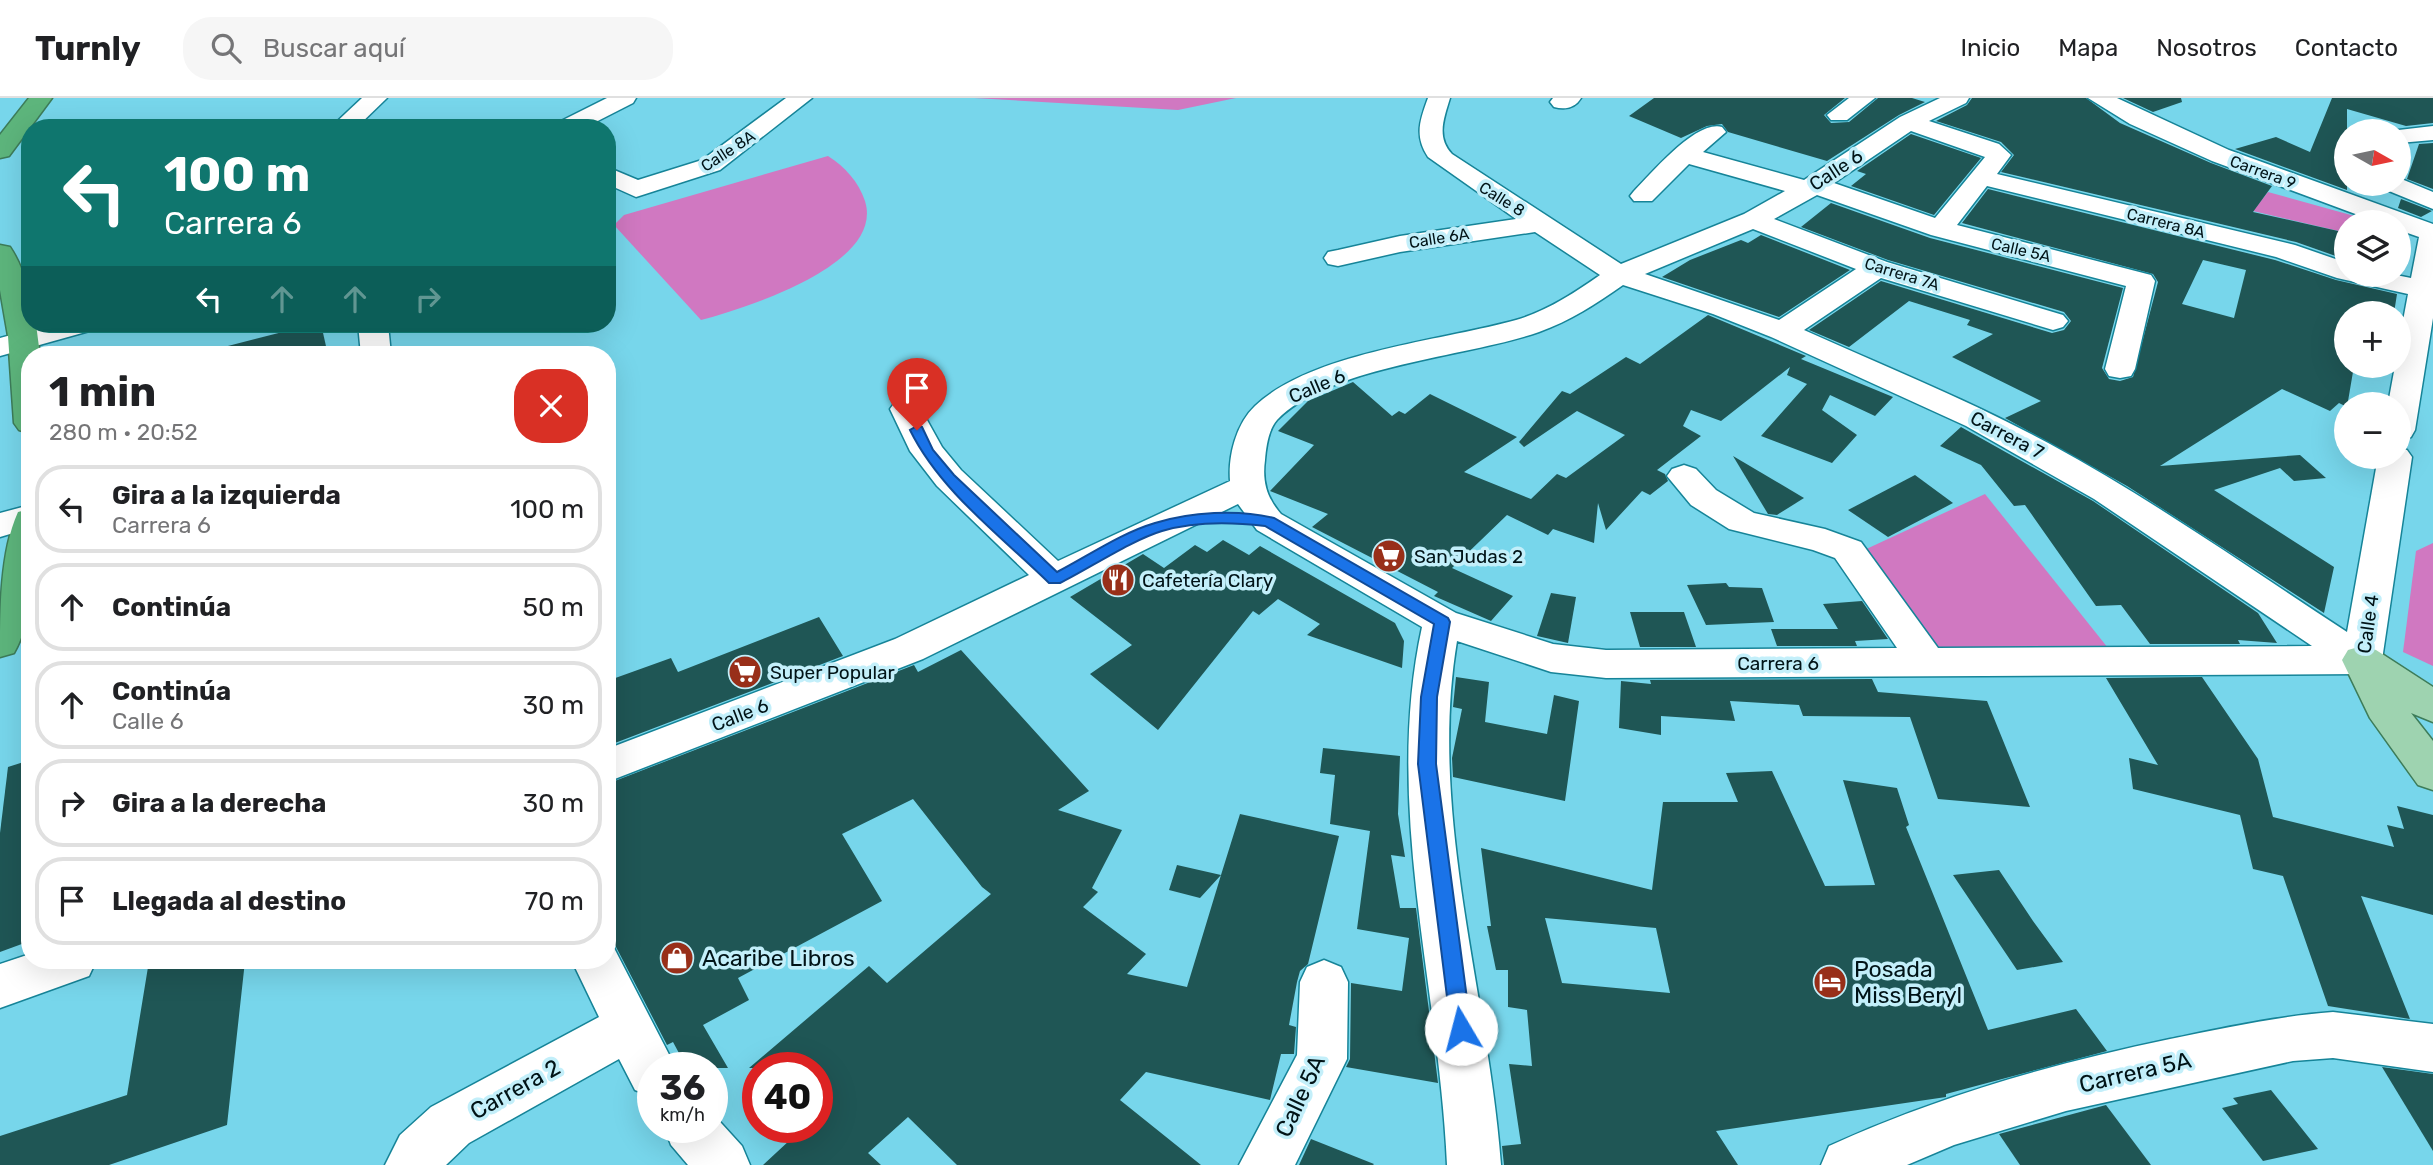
<!DOCTYPE html>
<html lang="es">
<meta charset="utf-8">
<style>
body{margin:0;font-family:Rubik,sans-serif;background:#f6f6f6;color:#202124;height:100vh;display:flex;flex-direction:column;font-size:26px;white-space:nowrap}
*{box-sizing:border-box;margin:0}
p{font-size:23px;color:#757577}
.icon{flex:none;width:38px;height:38px;fill:none;stroke:currentColor;stroke-width:2;stroke-linecap:round;stroke-linejoin:round}
.map{position:relative;flex:1;overflow:hidden}
.side{position:absolute;left:21px;top:248px;width:595px;height:623px;display:flex;flex-direction:column;background:#fff;border-radius:28px;box-shadow:0 7px 28px #0002}
.side>*{flex:none}
.banner{position:absolute;left:21px;top:21px;width:595px;height:214px;border-radius:28px;box-shadow:0 7px 28px #0002;background:#0f766e;color:#fff;overflow:hidden}
.needle{width:46px;rotate:99deg}
.controls{position:absolute;left:2334px;top:21px;display:grid;gap:14px}
.controls a{display:grid;place-items:center;width:77px;height:77px;border-radius:50%;background:#fff;box-shadow:0 7px 28px #0002;font-size:35px}
.speed{position:absolute;left:637px;top:954px;display:flex;gap:14px;font-size:35px;font-weight:700;text-align:center}
.speed>*{display:grid;place-content:center;width:91px;height:91px;border-radius:50%;background:#fff;box-shadow:0 7px 28px #0002;line-height:1}
.speed small{font-size:18px;font-weight:400}
.speed .limit{border:10px solid #d22;background:#fff;color:#111}
.pin{position:absolute;display:grid;place-items:center;width:60px;height:60px;color:#fff;margin:-72px -30px;border-radius:50% 50% 50% 0;rotate:-45deg;box-shadow:0 0 7px #0007}
.pin .icon{rotate:45deg}
.me{position:absolute;width:77px;margin:-38px;rotate:352deg;stroke-linejoin:round;filter:drop-shadow(0 0 5px #0008)}
.turn{display:flex;align-items:center;gap:24px;height:147px;padding:0 28px;font-size:32px}
.turn .icon{width:91px;height:91px;stroke-width:2.5}
.turn b{display:block;font-size:49px;line-height:60px}
.lanes{display:flex;align-items:center;height:66px;padding:0 28px;background:#0003;justify-content:center;gap:35px;direction:ltr}
.lanes .off{opacity:.35}
.round{display:grid;place-items:center;flex:none;width:74px;height:74px;border-radius:28px;background:#f6f6f6}
.head{display:flex;align-items:center;justify-content:space-between;height:119px;padding:0 28px}
h1{font-size:42px;font-weight:700;line-height:52px}
ul{padding:0;list-style:none}
li{display:flex;align-items:center;gap:21px;height:88px;margin:0 14px 10px;padding:0 14px;border:4px solid #e0e0e0;border-radius:28px}
li div{flex:1}
li b{display:block;font-size:26px}
li em{font-style:normal}
header{display:flex;align-items:center;gap:42px;box-sizing:border-box;height:98px;padding:0 35px;background:#fff;border-bottom:2px solid #e0e0e0}
header strong{font-size:33px}
nav{display:flex;gap:38px;margin-inline-start:auto;font-size:24px}
.search{width:490px;height:63px;background:#f6f6f6;display:flex;align-items:center;gap:18px;box-sizing:border-box;padding:0 24px;border-radius:28px;color:#757577;font-size:26px}
.map>svg:first-child{display:block}
.green{fill:#d078c1}
.building{fill:#1f5655;fill-rule:evenodd}
.lines{fill:none;stroke-linecap:round;stroke-linejoin:round}
.minor-casing{stroke:#168498;stroke-width:3}
.major-casing{stroke:#3d7c59;stroke-width:3}
.highway-casing{stroke:#3d7c59;stroke-width:3}
.minor{fill:#fff;fill-rule:evenodd}
.major{fill:#9ed3b0;fill-rule:evenodd}
.highway{fill:#5db57c;fill-rule:evenodd}
.route{fill:#1a73e8;stroke:#114b97;stroke-width:2}
.labels{text-anchor:middle;dominant-baseline:central;stroke-width:7;stroke-linejoin:round;paint-order:stroke}
.far-street-label{font-size:16px;fill:#011317;stroke:#c3effa}
.street-label{font-size:19px;fill:#011317;stroke:#c3effa}
.poi-label{font-size:19px;fill:#011317;stroke:#c3effa;text-anchor:start}
.near-poi-label{font-size:23px;fill:#011317;stroke:#c3effa;text-anchor:start}
.near-street-label{font-size:23px;fill:#011317;stroke:#c3effa}
</style>
<header>
<strong>Turnly</strong>
<div class="search"><svg class="icon" aria-label="search" viewBox="0 0 24 24"><circle cx="10" cy="10" r="6"/><path d="M15 15l6 6"/></svg>Buscar aquí</div>
<nav><a>Inicio</a><a>Mapa</a><a>Nosotros</a><a>Contacto</a></nav>
</header>
<div class="map">
<svg width="2433" height="1067" viewBox="0 0 2433 1067">
<rect width="100%" height="100%" fill="#77d6eb"/>
<!-- green -->
<g class="green">
<path d="M974 0H1236L1178 12Z"/>
<path d="M828 58C845 69 858 83 865 103 885 167 745 210 701 222L614 127 624 117Z"/>
<path d="M2268 94 2376 124H2347V135L2253 113Z"/>
<path d="M1985 396 2108 550 1932 552 1862 453Z"/>
<path d="M2433 445V568L2403 554 2416 453Z"/>
</g>
<!-- building -->
<g class="building">
<path d="M1654 0H1845L1824 17 1831 25 1849 24 1878 0H1912L1925 4 1899 17 1827 63 1728 34 1722 26 1707 28 1681 40 1629 18Z"/>
<path d="M1972 0H2086L2120 25 2211 65 2272 88 2253 114 2347 135V162L2296 144 2001 74 2014 57 2001 44 1936 23 1967 7Z"/>
<path d="M2123 0H2181L2182 4 2153 14Z"/>
<path d="M2332 0H2433V25L2406 28 2347 11V92L2235 51 2276 39 2310 54Z"/>
<path d="M1911 36 1981 60 1934 117 1851 88 1866 76 1857 73Z"/>
<path d="M2433 45V91L2407 81 2419 46Z"/>
<path d="M1988 91 2275 162 2336 182 2397 196 2394 215H2347V268H2354L2347 309 2339 305 2330 313 2282 291 2160 368 2300 357 2326 380 2294 383 2280 370 2214 392 2334 469 2324 515 2127 388 2005 320 2041 303 1952 259 1993 236 1967 227 1970 222 1909 203 1849 249 1809 232 1881 183 2052 235 2064 232 2071 223 2064 214 1888 162 1801 129 1831 105 1930 140 2123 190 2102 270 2109 281 2120 283 2133 279 2158 184 2153 176 1962 125ZM2203 162 2246 172 2234 220 2182 206Z"/>
<path d="M2401 101 2432 113 2421 119 2398 110Z"/>
<path d="M1761 137 1850 172 1779 219 1662 179 1690 162 1741 142 1748 145Z"/>
<path d="M1708 217 1806 258 1801 261 1893 299 1875 318 1830 297 1822 312 1857 337 1832 365 1761 338 1807 286 1787 277 1790 269 1721 323 1691 312 1683 328 1701 338 1657 372 1665 376 1668 383 1650 397 1642 393 1606 432 1598 405 1594 445 1553 431 1548 437 1507 417 1452 470 1513 498 1491 523 1434 498 1438 494 1312 429 1328 416 1270 393 1314 347 1278 333 1308 303 1353 284 1392 318 1399 313 1405 316 1430 296 1517 339 1464 374 1531 401 1557 376 1566 380 1625 337 1577 313 1524 349 1519 344 1562 293 1570 296 1626 259 1640 266Z"/>
<path d="M314 226H321L328 257H225L224 249Z"/>
<path d="M1961 329 2093 403 2258 515 2277 545 2238 542 2240 546H2150L2121 507 2096 508 2025 407 2014 408 1981 367 1940 348Z"/>
<path d="M1733 358 1804 400 1777 417 1768 416Z"/>
<path d="M1915 377 1953 405 1888 439 1848 412Z"/>
<path d="M1223 442 1249 457 1260 448 1395 525 1404 543 1402 570 1307 537 1320 526 1278 501 1259 517 1253 513 1158 632 1090 576 1132 547 1070 499 1143 456 1164 470 1195 447 1207 454Z"/>
<path d="M1726 485 1729 489 1762 490 1774 524 1706 527 1687 487Z"/>
<path d="M1551 495 1576 499 1568 545 1537 538Z"/>
<path d="M1862 503 1888 541 1855 543 1857 548H1777L1771 531H1838L1823 506Z"/>
<path d="M1630 514H1684L1696 549H1640Z"/>
<path d="M819 519 843 558 607 648V583L671 560 678 574Z"/>
<path d="M961 552 1089 693 1058 712 1122 732 1092 790 1098 794 1083 809 1146 856 1127 876 1187 889 1221 777 1200 800 1169 792 1177 767 1221 777 1240 716 1339 738 1308 866 1300 873 1297 884 1289 927 1296 929 1294 956H1281L1270 1002 1146 974 1120 1002 1201 1067H957L908 1019 868 1055 881 1067H763L804 1029H817V970H749L869 868 887 885 991 796 982 789 913 701 842 736 882 803 738 880 749 902 703 927 728 970H687L673 944 667 947 615 847 608 844 607 686 914 567 918 574Z"/>
<path d="M1456 579 1489 584 1485 624 1547 636 1554 597 1579 603 1565 703 1453 679 1452 660 1462 611 1453 609Z"/>
<path d="M2202 579 2258 661 2273 719 2394 749 2387 727 2404 731 2397 708 2433 717V817L2361 798 2410 921 2328 908 2283 778 2253 771 2240 717 2133 691 2129 660 2158 667 2106 580Z"/>
<path d="M1872 581 1878 594 1987 603 2030 709 1938 701 1910 619 1803 618 1799 607 1730 603 1735 623 1661 618V637L1619 630 1621 583 1651 586 1650 582Z"/>
<path d="M1323 650 1400 658 1398 716 1405 759 1391 757 1400 810H1416L1438 985 1346 969 1350 961 1351 885 1402 893 1409 840 1357 831 1370 733 1330 726 1335 677 1320 675Z"/>
<path d="M30 662V843L0 854V735L8 669Z"/>
<path d="M1772 673 1825 788 1875 787 1843 682 1897 690 1909 727 1906 729 1988 932 2076 911 2107 953 1946 996V999L1716 1033 1738 1067H1504L1502 1048 1521 1046 1509 966 1532 968 1527 912 1508 909V872H1496L1487 828H1491L1481 750 1652 792 1663 704H1738L1726 675ZM1545 820 1656 830 1670 895 1562 885Z"/>
<path d="M1999 772 2033 823 2063 864 2017 872 1953 777Z"/>
<path d="M149 863H245L227 1027 109 1067H0V1038L127 997Z"/>
<path d="M2382 969 2433 976V1053Z"/>
<path d="M2271 992 2318 1051 2263 1063 2222 1010 2238 1006 2233 1000Z"/>
<path d="M2106 1007 2151 1067H2020L1999 1036Z"/>
<path d="M1311 1041 1374 1066 1373 1067H1299Z"/>
</g>
<g class="lines">
<defs>
<g id="minor">
<path d="M362 0H387L356 30H330Z"/>
<path d="M607 0H636L633 5 584 30H553L557 25Z"/>
<path d="M786 0H812L720 72 636 99 607 86V69L638 82 702 62Z"/>
<path d="M1428 0H1450C1444 20 1436 39 1452 56L1621 166 1744 116 1785 93 1689 66 1652 103H1634L1630 98 1634 93C1653 74 1696 22 1722 29L1726 34 1703 54 1804 82 1900 19 1940 0H1969L1966 5 1929 23 1999 46 2011 57 1997 76 2295 147 2347 165V177H2396L2411 180 2419 139 2399 132V124H2377L2212 63 2130 26 2088 0H2117L2229 52 2433 126V220L2415 332 2411 339 2399 342V306H2388L2395 268H2399V244L2408 196 2337 180 2276 159 1987 88 1957 127 2151 177 2155 183 2135 271 2131 278 2120 280 2109 278 2105 271 2126 188 1931 137 1817 97 1774 121 1887 164 2063 217 2068 223 2063 229 2053 232 1881 180 1804 232C1886 269 1971 303 2050 346 2153 402 2249 470 2347 534L2378 359H2399V350L2407 352 2412 359 2382 562 2376 572 2362 576 1606 580 1551 574 1457 543C1428 718 1488 893 1501 1067H1447C1439 887 1383 708 1422 529L1257 432 1238 406 923 561 607 684V651L895 541 1029 477 937 388 910 353 890 311 895 304 906 301 917 304 942 349 961 372 1058 463 1230 383C1228 358 1236 326 1255 308 1312 254 1441 243 1516 222 1547 213 1574 195 1600 177L1535 134 1400 154 1338 168 1328 166 1324 160 1328 154 1338 152 1400 138 1516 121 1428 59C1414 38 1420 22 1428 0ZM1911 33 1985 59 1935 120 1834 85ZM1753 131 1856 171 1779 222 1645 176ZM1623 187 1713 216 1771 239 1966 328 2094 401 2312 548 1938 550 1861 444 1825 431 1754 415 1716 392 1696 371 1684 367 1672 371 1667 378 1691 407 1729 431 1813 452 1835 460 1897 550 1606 552 1553 546 1456 515 1281 416C1267 400 1262 384 1265 362 1266 350 1268 332 1277 322 1330 267 1469 259 1539 234 1570 223 1596 206 1623 187Z"/>
<path d="M1553 0H1581C1575 10 1565 12 1554 9L1550 4Z"/>
<path d="M1849 0H1875L1847 22H1831L1827 17Z"/>
<path d="M2433 28V42L2399 45V33H2390Z"/>
<path d="M2399 80 2433 94V111L2384 91 2380 86H2399Z"/>
<path d="M51 226H98L93 232 0 258V240Z"/>
<path d="M358 226H388L391 257H361Z"/>
<path d="M30 407V430L0 439V415Z"/>
<path d="M607 846 613 848 676 970H653V999L635 992 619 961 469 1045 446 1067H385L400 1037 431 1009 599 919 572 863H607Z"/>
<path d="M30 856V863H96L89 878 0 910V866Z"/>
<path d="M1324 862 1341 869 1348 884 1347 961 1295 1067H1239L1297 957 1300 884 1307 869Z"/>
<path d="M2333 914 2433 926V974L2333 960 2293 963 2066 1013 1954 1047 1907 1067H1821L1829 1048C1939 998 2051 966 2170 941 2224 930 2278 918 2333 914Z"/>
<path d="M712 1015 742 1048 750 1067H688L671 1047 664 1029H712Z"/>
</g>
<path id="major" d="M2362 548 2376 552 2433 589V624L2411 615 2433 643V692L2418 687 2370 620 2342 562 2348 552Z"/>
<g id="highway">
<path d="M29 0H52L9 58 0 60V37Z"/>
<path d="M0 147 10 149C26 173 30 198 30 226H36L40 257H30V335L19 332 14 325 8 238 0 192Z"/>
<path d="M30 411C30 457 38 513 14 555L0 559C0 513 0 454 18 414Z"/>
</g>
</defs>
<!-- minor casing -->
<use href="#minor" class="minor-casing"/>
<!-- major casing -->
<use href="#major" class="major-casing"/>
<!-- highway casing -->
<use href="#highway" class="highway-casing"/>
<!-- minor -->
<use href="#minor" class="minor"/>
<!-- major -->
<use href="#major" class="major"/>
<!-- highway -->
<use href="#highway" class="highway"/>
</g>
<!-- route -->
<path class="route" d="M917 328 922 329 933 352 954 377 1057 474C1088 458 1121 435 1155 425 1190 414 1238 411 1274 420L1448 520 1450 524 1437 599 1436 666 1471 931 1468 937 1461 940 1454 937 1451 931 1418 666 1421 599 1434 526 1265 428C1232 424 1195 423 1162 433 1132 442 1090 470 1060 485H1049C1001 438 940 393 910 332Z"/>
<!-- icons -->
<defs>
<symbol id="supermarket-disc" viewBox="-11 -11 22 22"><circle r="9.5" fill="#982f19" stroke="#c3effa"/><path d="M-6-5.5h2.5l.6 2H6L4.5 2H-2.5L-4.4-4H-6ZM-1.5 3.2a1.3 1.3 0 1 0 .1 0ZM3 3.2a1.3 1.3 0 1 0 .1 0Z" fill="#fff"/></symbol>
<symbol id="restaurant-disc" viewBox="-11 -11 22 22"><circle r="9.5" fill="#982f19" stroke="#c3effa"/><path d="M-5-6h1v4h1v-4h1v4h1v-4h1v5L-1.5 .5V6h-2V.5L-5-1ZM5-6V6H3V1.5H1.5Q1.5-4 5-6Z" fill="#fff"/></symbol>
<symbol id="shop-disc" viewBox="-11 -11 22 22"><circle r="9.5" fill="#982f19" stroke="#c3effa"/><path d="M-5-2.5h2.3a2.7 3.5 0 0 1 5.4 0H5L5.5 6h-11ZM-1.5-2.5h3a1.5 2.3 0 0 0-3 0Z" fill="#fff"/></symbol>
<symbol id="hotel-disc" viewBox="-11 -11 22 22"><circle r="9.5" fill="#982f19" stroke="#c3effa"/><path d="M-6-4.5h1.5V1H6V5H4.5V3h-9V5H-6ZM-4 0a1.8 1.8 0 1 1 3.6 0ZM.5 0V-2.5h3Q6-2.5 6 0Z" fill="#fff"/></symbol>
</defs>
<g fill-rule="evenodd">
<use href="#supermarket-disc" x="1370" y="439" width="38" height="38"/>
<use href="#restaurant-disc" x="1099" y="463" width="38" height="38"/>
<use href="#supermarket-disc" x="726" y="555" width="38" height="38"/>
<use href="#shop-disc" x="658" y="841" width="38" height="38"/>
<use href="#hotel-disc" x="1811" y="865" width="38" height="38"/>
</g>
<g class="labels">
<!-- far-street labels -->
<g class="far-street-label">
<text transform="translate(728 53) rotate(-33)">Calle 8A</text>
<text transform="translate(2263 74) rotate(20)">Carrera 9</text>
<text transform="translate(1502 101) rotate(32)">Calle 8</text>
<text transform="translate(2166 125) rotate(14)">Carrera 8A</text>
<text transform="translate(1439 140) rotate(-9)">Calle 6A</text>
<text transform="translate(2021 152) rotate(13)">Calle 5A</text>
<text transform="translate(1902 176) rotate(17)">Carrera 7A</text>
</g>
<!-- street labels -->
<g class="street-label">
<text transform="translate(1836 72) rotate(-33)">Calle 6</text>
<text transform="translate(1317 288) rotate(-23)">Calle 6</text>
<text transform="translate(2007 337) rotate(28)">Carrera 7</text>
<text transform="translate(2368 526) rotate(-82)">Calle 4</text>
<text x="1778" y="565">Carrera 6</text>
<text transform="translate(740 617) rotate(-21)">Calle 6</text>
</g>
<!-- poi labels -->
<g class="poi-label">
<text x="1414" y="458">San Judas 2</text>
<text x="1142" y="482">Cafetería Clary</text>
<text x="770" y="574">Super Popular</text>
</g>
<!-- near-poi labels -->
<g class="near-poi-label">
<text x="702" y="860">Acaribe Libros</text>
<text x="1854" y="871">Posada<tspan x="1854" dy="26">Miss Beryl</tspan></text>
</g>
<!-- near-street labels -->
<g class="near-street-label">
<text transform="translate(2135 974) rotate(-13)">Carrera 5A</text>
<text transform="translate(515 991) rotate(-29)">Carrera 2</text>
<text transform="translate(1300 998) rotate(-65)">Calle 5A</text>
</g>
</g>
</svg>
<div class="controls">
<a><svg class="needle" viewBox="-14 -14 28 28"><path d="M0-13l5 13h-10z" fill="#e53935"/><path d="M0 13l5-13h-10z" fill="#757577"/></svg></a>
<a><svg class="icon" aria-label="layers" viewBox="0 0 24 24"><path d="M12 4l9 5-9 5-9-5zM3 14l9 5 9-5"/></svg></a>
<a>+</a>
<a>−</a>
</div>
<div class="speed"><div>36<small>km/h</small></div><div class="limit">40</div></div>
<div class="pin" style="left:917px;top:332px;background:#d93025"><svg class="icon" aria-label="arrive" viewBox="0 0 24 24"><path d="M6 21V4h12l-3 4 3 4H6"/></svg></div>
<svg class="me" style="left:1461px;top:931px" viewBox="-20 -20 40 40"><circle r="19" fill="#fff"/><path d="M0-13L10 11 0 6-10 11z" fill="#1a73e8"/></svg>
<div class="banner">
<div class="turn"><svg class="icon" aria-label="left" viewBox="0 0 24 24"><path d="M17 20v-9H6M10 6l-5 5 5 5"/></svg><div><b>100 m</b>Carrera 6</div></div>
<div class="lanes"><svg class="icon" aria-label="left" viewBox="0 0 24 24"><path d="M17 20v-9H6M10 6l-5 5 5 5"/></svg><svg class="icon off" aria-label="ahead" viewBox="0 0 24 24"><path d="M12 20V5M6 11l6-6 6 6"/></svg><svg class="icon off" aria-label="ahead" viewBox="0 0 24 24"><path d="M12 20V5M6 11l6-6 6 6"/></svg><svg class="icon off" aria-label="right" viewBox="0 0 24 24"><path d="M7 20v-9h11M14 6l5 5-5 5"/></svg></div>
</div>
<section class="side">
<div class="head"><div><h1>1 min</h1><p>280 m · 20:52</p></div><a class="round" style="background:#d93025;color:#fff"><svg class="icon" aria-label="close" viewBox="0 0 24 24"><path d="M6 6l12 12M18 6L6 18"/></svg></a></div>
<ul>
<li><svg class="icon" aria-label="left" viewBox="0 0 24 24"><path d="M17 20v-9H6M10 6l-5 5 5 5"/></svg><div><b>Gira a la izquierda</b><p>Carrera 6</p></div><em>100 m</em></li>
<li><svg class="icon" aria-label="ahead" viewBox="0 0 24 24"><path d="M12 20V5M6 11l6-6 6 6"/></svg><div><b>Continúa</b></div><em>50 m</em></li>
<li><svg class="icon" aria-label="ahead" viewBox="0 0 24 24"><path d="M12 20V5M6 11l6-6 6 6"/></svg><div><b>Continúa</b><p>Calle 6</p></div><em>30 m</em></li>
<li><svg class="icon" aria-label="right" viewBox="0 0 24 24"><path d="M7 20v-9h11M14 6l5 5-5 5"/></svg><div><b>Gira a la derecha</b></div><em>30 m</em></li>
<li><svg class="icon" aria-label="arrive" viewBox="0 0 24 24"><path d="M6 21V4h12l-3 4 3 4H6"/></svg><div><b>Llegada al destino</b></div><em>70 m</em></li>
</ul>
</section>
</div>
